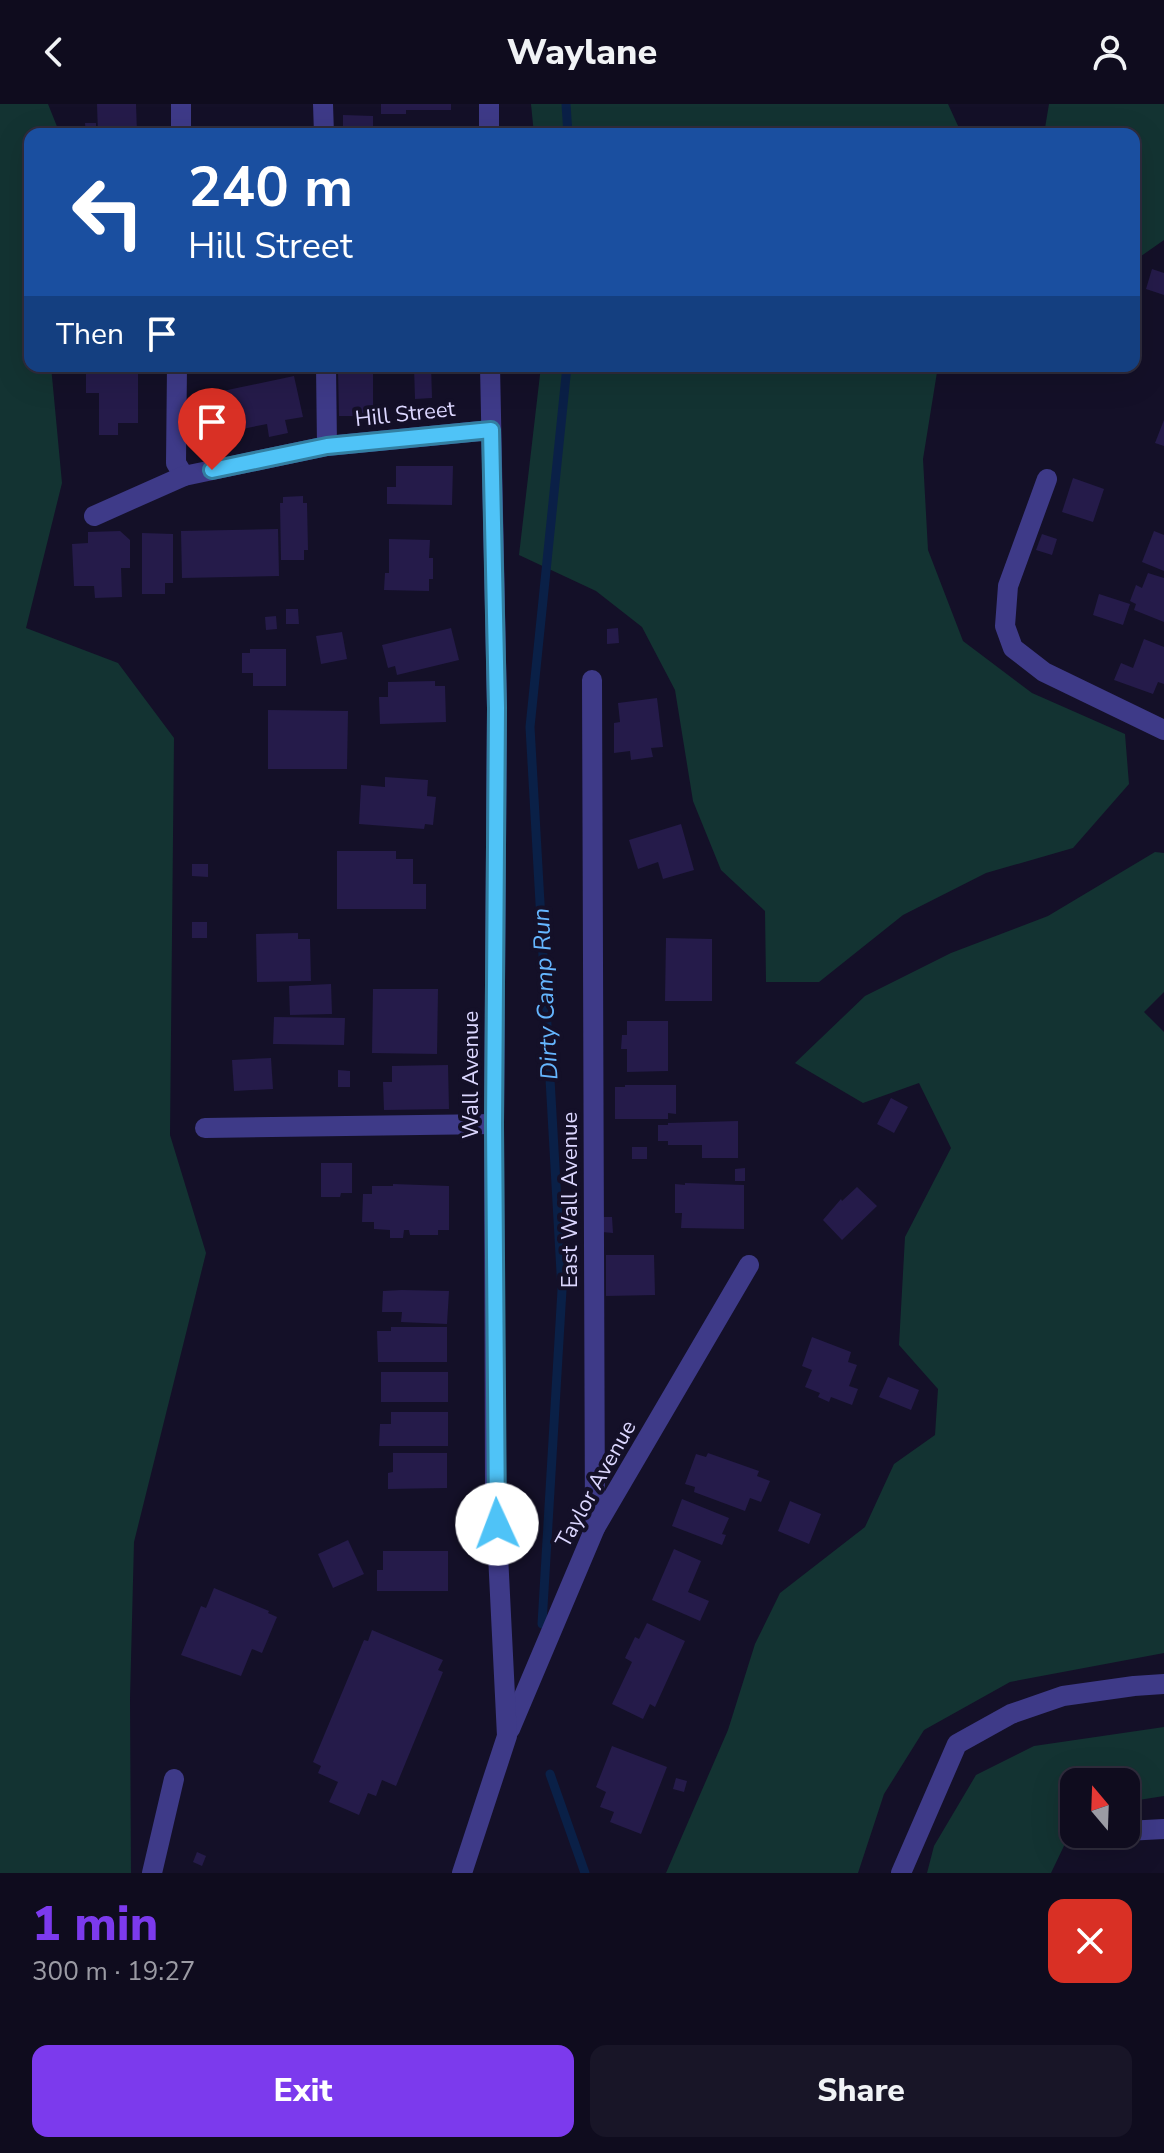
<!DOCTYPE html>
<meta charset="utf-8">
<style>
body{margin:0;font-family:"Nunito Sans",sans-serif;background:#181527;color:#f1f3f6;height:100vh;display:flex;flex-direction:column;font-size:30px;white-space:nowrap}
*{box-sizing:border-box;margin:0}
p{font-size:26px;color:#9b9ba4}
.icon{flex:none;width:44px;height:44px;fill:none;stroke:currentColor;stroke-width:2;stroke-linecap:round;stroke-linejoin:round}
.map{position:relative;height:1769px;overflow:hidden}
.sheet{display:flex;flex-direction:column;background:#0f0c1e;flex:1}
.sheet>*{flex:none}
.banner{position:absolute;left:24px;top:24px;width:1116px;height:244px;border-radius:16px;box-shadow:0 8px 32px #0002,0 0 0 2px #2f2c3c;background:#1a4fa0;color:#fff;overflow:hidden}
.needle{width:52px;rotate:341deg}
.fabs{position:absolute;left:1060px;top:1664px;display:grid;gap:16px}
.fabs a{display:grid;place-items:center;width:80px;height:80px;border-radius:16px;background:#0f0c1e;box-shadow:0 8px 32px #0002,0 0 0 2px #2f2c3c;font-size:40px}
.pin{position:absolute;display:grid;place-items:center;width:68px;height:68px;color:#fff;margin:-82px -34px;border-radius:50% 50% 50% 0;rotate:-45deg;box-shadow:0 0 8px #0007}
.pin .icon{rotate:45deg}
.me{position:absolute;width:88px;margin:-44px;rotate:358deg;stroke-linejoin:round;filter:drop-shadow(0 0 6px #0008)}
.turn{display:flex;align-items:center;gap:28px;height:168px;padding:0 32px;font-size:36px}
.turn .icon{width:104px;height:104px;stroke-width:2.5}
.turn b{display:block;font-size:56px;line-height:68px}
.then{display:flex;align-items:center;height:76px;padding:0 32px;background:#0003;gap:16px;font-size:30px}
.round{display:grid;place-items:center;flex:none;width:84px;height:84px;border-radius:16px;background:#181527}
.summary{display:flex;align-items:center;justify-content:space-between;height:136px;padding:0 32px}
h1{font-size:48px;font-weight:800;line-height:60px;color:#7c3aed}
.primary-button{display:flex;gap:16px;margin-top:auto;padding:16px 32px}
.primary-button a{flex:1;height:92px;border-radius:16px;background:#7c3aed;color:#fff;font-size:32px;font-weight:800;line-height:92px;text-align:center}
.primary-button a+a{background:#181527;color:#f1f3f6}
header{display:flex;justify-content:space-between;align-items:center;height:104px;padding:0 32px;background:#0f0c1e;font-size:36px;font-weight:800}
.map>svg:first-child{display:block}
.green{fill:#133332}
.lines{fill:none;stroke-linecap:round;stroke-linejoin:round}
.stream{stroke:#0a2047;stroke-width:9}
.building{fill:#251b4a}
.minor{stroke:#3e3a88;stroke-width:20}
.route-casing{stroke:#337fa1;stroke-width:20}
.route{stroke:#4fc3f7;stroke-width:14}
.labels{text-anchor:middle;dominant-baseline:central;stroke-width:8;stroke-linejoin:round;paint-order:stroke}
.street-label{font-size:22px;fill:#dcd7ff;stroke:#141028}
.water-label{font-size:24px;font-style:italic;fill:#65b6ff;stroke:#141028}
</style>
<header><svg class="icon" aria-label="back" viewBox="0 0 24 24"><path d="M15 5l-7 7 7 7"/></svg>Waylane<svg class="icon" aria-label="person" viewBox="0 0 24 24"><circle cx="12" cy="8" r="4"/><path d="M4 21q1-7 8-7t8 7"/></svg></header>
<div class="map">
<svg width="1164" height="1769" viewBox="0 0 1164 1769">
<rect width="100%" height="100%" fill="#141028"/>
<!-- green -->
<g class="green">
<path d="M0 0H48L60 30H30V262H51L62 379 26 524 118 559 174 634 170 1031 206 1149 134 1438 130 1594 131 1769H0Z"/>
<path d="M531 0H948L959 24 958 30H534Z"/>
<path d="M1049 0H1164V136L1134 157V30H1044Z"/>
<path d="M541 262H938L923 355 928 446 963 537 1032 589 1125 630 1129 680 1073 744 986 769 903 811 819 878H766L765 807 721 766 693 697 675 586 642 523 596 487 519 451Z"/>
<path d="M1155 748 1164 749V888L1144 908 1164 928V1549L1010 1578 924 1626 884 1690 858 1769H666L728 1626 755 1540 780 1489 865 1423 894 1360 935 1331 938 1285 899 1241 905 1133 951 1044 919 979 863 999 795 959 865 892 951 849 1048 812Z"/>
<path d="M1164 1623V1692L1126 1698V1678H1074V1721L1051 1769H927L934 1742 976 1671 1034 1642Z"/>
</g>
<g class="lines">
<!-- stream -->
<g class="stream">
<path d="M566 0 568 30"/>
<path d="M542 1520 562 1186 530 623 567 262"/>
<path d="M550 1670 585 1769"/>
</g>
</g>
<!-- building -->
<g class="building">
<path d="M97 0H136L137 29 98 30Z"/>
<path d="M381 0H451V6H406V10H381Z"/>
<path d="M343 11 373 12V28H343Z"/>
<path d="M85 19H96V30H86Z"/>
<path d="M307 25 308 30H274V26Z"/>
<path d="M1152 165 1164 169V191L1146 185Z"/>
<path d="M414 262H431L432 294 415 295Z"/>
<path d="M373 265V305H367V312H339L338 266Z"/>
<path d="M86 266H138V319H118V331H99V289H86Z"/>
<path d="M294 272 303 313 285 316 288 329 269 333 267 320 207 332 199 292Z"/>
<path d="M1164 316V342L1155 339Z"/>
<path d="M396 362H453L452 401 387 400V383H396Z"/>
<path d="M1073 374 1104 385 1093 418 1062 408Z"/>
<path d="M303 392V399H307L308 446H304V456H281L280 399H283V393Z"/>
<path d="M278 425 279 472 182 474 181 427Z"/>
<path d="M120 427 130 436V464H121L122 493 95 494 94 482H74L72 440 88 439V428Z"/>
<path d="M1154 427 1164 431V467L1142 458Z"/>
<path d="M142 429 173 430V479H165V490H142Z"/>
<path d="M1042 430 1057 435 1052 451 1036 446Z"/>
<path d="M389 435 430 436 429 454H433V475H429V487L384 486 385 469H389Z"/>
<path d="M1148 469 1164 474V518L1134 506 1136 500 1130 497 1136 481 1142 484Z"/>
<path d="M1099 490 1130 500 1123 521 1093 511Z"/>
<path d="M286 505H298L299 520H286Z"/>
<path d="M276 512 277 525 266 526 265 513Z"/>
<path d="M451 524 459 556 397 571 395 562 388 564 382 541Z"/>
<path d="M618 524 619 539 607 540V525Z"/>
<path d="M342 528 347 555 321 560 316 532Z"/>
<path d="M1144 535 1164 543V580L1158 578 1153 590 1114 576 1121 559 1133 564Z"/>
<path d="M250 545H286V582H253V569H242V549H250Z"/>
<path d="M435 577V582H445L446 618 380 620 379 593H388V578Z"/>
<path d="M657 594 663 643 651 644 653 653 631 656 630 647 614 649V619L620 618 618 599Z"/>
<path d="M268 606 348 607 347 665H268Z"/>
<path d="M385 673 428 676 427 692 436 693 433 721 425 720 424 725 359 720 361 681 385 683Z"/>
<path d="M681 720 694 766 663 775 658 758 638 765 629 736Z"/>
<path d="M337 747H396V755H413V780H426V805H337Z"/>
<path d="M192 760H208V773L192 772Z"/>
<rect x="192" y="818" width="15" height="16"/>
<path d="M298 829V835H310L311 877 257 878 256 830Z"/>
<path d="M666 834 712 835V897H665Z"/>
<path d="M331 880 332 910 290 911 289 882Z"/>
<path d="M373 885H438L437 950 372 949Z"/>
<path d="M274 913 345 914 344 941 273 940Z"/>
<path d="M627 917H668V967L627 968V945H621L622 931H627Z"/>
<path d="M271 954 273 985 234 987 232 956Z"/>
<path d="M448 961 449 1005 384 1006 383 978H392V962Z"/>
<path d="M338 966 350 967V983H338Z"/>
<path d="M625 981H676V1010L668 1009V1015H615V983H625Z"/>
<path d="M891 994 908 1003 894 1029 877 1020Z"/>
<path d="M738 1017V1054H702V1041H668V1037H658V1021H668V1019Z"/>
<rect x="632" y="1043" width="15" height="12"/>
<path d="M321 1059H352V1089H341L340 1093H321Z"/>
<path d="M745 1064V1077H735V1065Z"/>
<path d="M685 1079 744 1081V1125L681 1124 682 1109H675V1080L685 1081Z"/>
<path d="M393 1080 449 1082V1126H438V1131H410L409 1126H404L403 1134H390V1126L374 1125V1118H362L363 1090H372V1082H393Z"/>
<path d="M857 1083 877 1102 842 1136 823 1116 841 1095 842 1097Z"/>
<path d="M602 1113H612L613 1129 602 1128Z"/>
<path d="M606 1151H654L655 1191 606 1192Z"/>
<path d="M402 1186 449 1187 447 1220 401 1218 402 1208H382L383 1187Z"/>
<path d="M391 1223H447V1258H378L377 1227H391Z"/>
<path d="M812 1233 851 1248 848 1258 857 1261 849 1282 858 1285 852 1301 831 1293 829 1298 818 1293 820 1289 805 1283 812 1266 802 1262Z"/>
<rect x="381" y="1268" width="67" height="30"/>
<path d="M888 1273 919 1286 911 1306 879 1293Z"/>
<path d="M391 1308H448V1342H379L380 1320H391Z"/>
<path d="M393 1349H447V1384L388 1385V1369L393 1368Z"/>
<path d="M708 1349 759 1367 757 1372 770 1377 761 1398 750 1394 745 1407 694 1388 695 1383 685 1380 696 1350 706 1353Z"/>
<path d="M682 1395 729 1414 722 1430 726 1431 722 1441 672 1422Z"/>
<path d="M790 1397 821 1410 809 1440 778 1427Z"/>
<path d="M348 1436 364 1470 333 1484 318 1450Z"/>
<path d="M674 1445 701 1457 688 1488 709 1497 700 1517 652 1496Z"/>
<path d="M383 1447H448V1487H377V1466H383Z"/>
<path d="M214 1484 269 1507 268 1509 277 1513 262 1549 252 1545 241 1572 181 1551 201 1502 206 1504Z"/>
<path d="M647 1519 685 1537 655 1603 650 1600 643 1615 612 1600 632 1558 625 1554 635 1533 639 1535Z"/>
<path d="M372 1526 443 1556 438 1566 443 1568 396 1682 382 1676 376 1692 368 1689 359 1711 329 1698 338 1678 318 1669 321 1662 313 1658 364 1536 368 1537Z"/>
<path d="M612 1642 667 1663 641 1730 610 1718 614 1708 600 1703 606 1688 596 1683Z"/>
<path d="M676 1674 687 1677 684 1688 673 1685Z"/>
<path d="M197 1748 206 1752 202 1762 193 1758Z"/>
</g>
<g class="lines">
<!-- minor -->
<g class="minor">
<path d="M323 0 324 30"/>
<path d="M489 0V30"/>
<path d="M181 30V0"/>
<path d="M177 262 176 359 184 372"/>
<path d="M326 262 327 342"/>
<path d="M1047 375 1008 482 1005 522 1013 544 1044 568 1164 626"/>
<path d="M94 412 184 372 327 342 491 326"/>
<path d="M592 576 595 1424"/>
<path d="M205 1024 494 1020"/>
<path d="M510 1625 595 1424 749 1161"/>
<path d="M1126 1727 1164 1725"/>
<path d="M152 1769 174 1675"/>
<path d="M462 1769 507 1632 495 1390 494 1020 497 604 490 262"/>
<path d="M901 1769 957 1640 1011 1610 1063 1592 1134 1582 1164 1580"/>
</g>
</g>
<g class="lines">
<defs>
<path id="route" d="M212 366 327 342 491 326 497 604 494 1020 497 1420"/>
</defs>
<!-- route casing -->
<use href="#route" class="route-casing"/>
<!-- route -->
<use href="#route" class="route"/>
</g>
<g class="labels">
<!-- street labels -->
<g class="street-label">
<text transform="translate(405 310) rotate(-6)">Hill Street</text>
<text transform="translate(471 971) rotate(-90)">Wall Avenue</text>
<text transform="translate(570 1096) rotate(-90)">East Wall Avenue</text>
<text transform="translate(596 1380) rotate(-61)">Taylor Avenue</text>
</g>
<!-- water labels -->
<g class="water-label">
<text transform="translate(545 890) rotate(-93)">Dirty Camp Run</text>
</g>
</g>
</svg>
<div class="fabs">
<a><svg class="needle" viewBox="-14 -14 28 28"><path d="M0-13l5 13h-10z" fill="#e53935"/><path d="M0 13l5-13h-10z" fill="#9b9ba4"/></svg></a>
</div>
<div class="pin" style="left:212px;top:366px;background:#d93025"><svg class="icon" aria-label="arrive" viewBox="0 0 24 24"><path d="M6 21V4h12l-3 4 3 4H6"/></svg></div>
<svg class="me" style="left:497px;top:1420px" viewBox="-20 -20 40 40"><circle r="19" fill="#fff"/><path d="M0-13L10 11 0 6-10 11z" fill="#4fc3f7"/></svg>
<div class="banner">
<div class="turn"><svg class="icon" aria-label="left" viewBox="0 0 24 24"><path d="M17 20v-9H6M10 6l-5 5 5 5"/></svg><div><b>240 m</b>Hill Street</div></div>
<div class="then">Then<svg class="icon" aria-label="arrive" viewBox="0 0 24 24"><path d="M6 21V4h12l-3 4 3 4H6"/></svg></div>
</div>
</div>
<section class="sheet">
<div class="summary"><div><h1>1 min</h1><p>300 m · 19:27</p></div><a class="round" style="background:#d93025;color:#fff"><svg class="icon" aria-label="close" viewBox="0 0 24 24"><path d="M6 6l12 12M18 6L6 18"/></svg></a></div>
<div class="primary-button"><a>Exit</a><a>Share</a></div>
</section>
